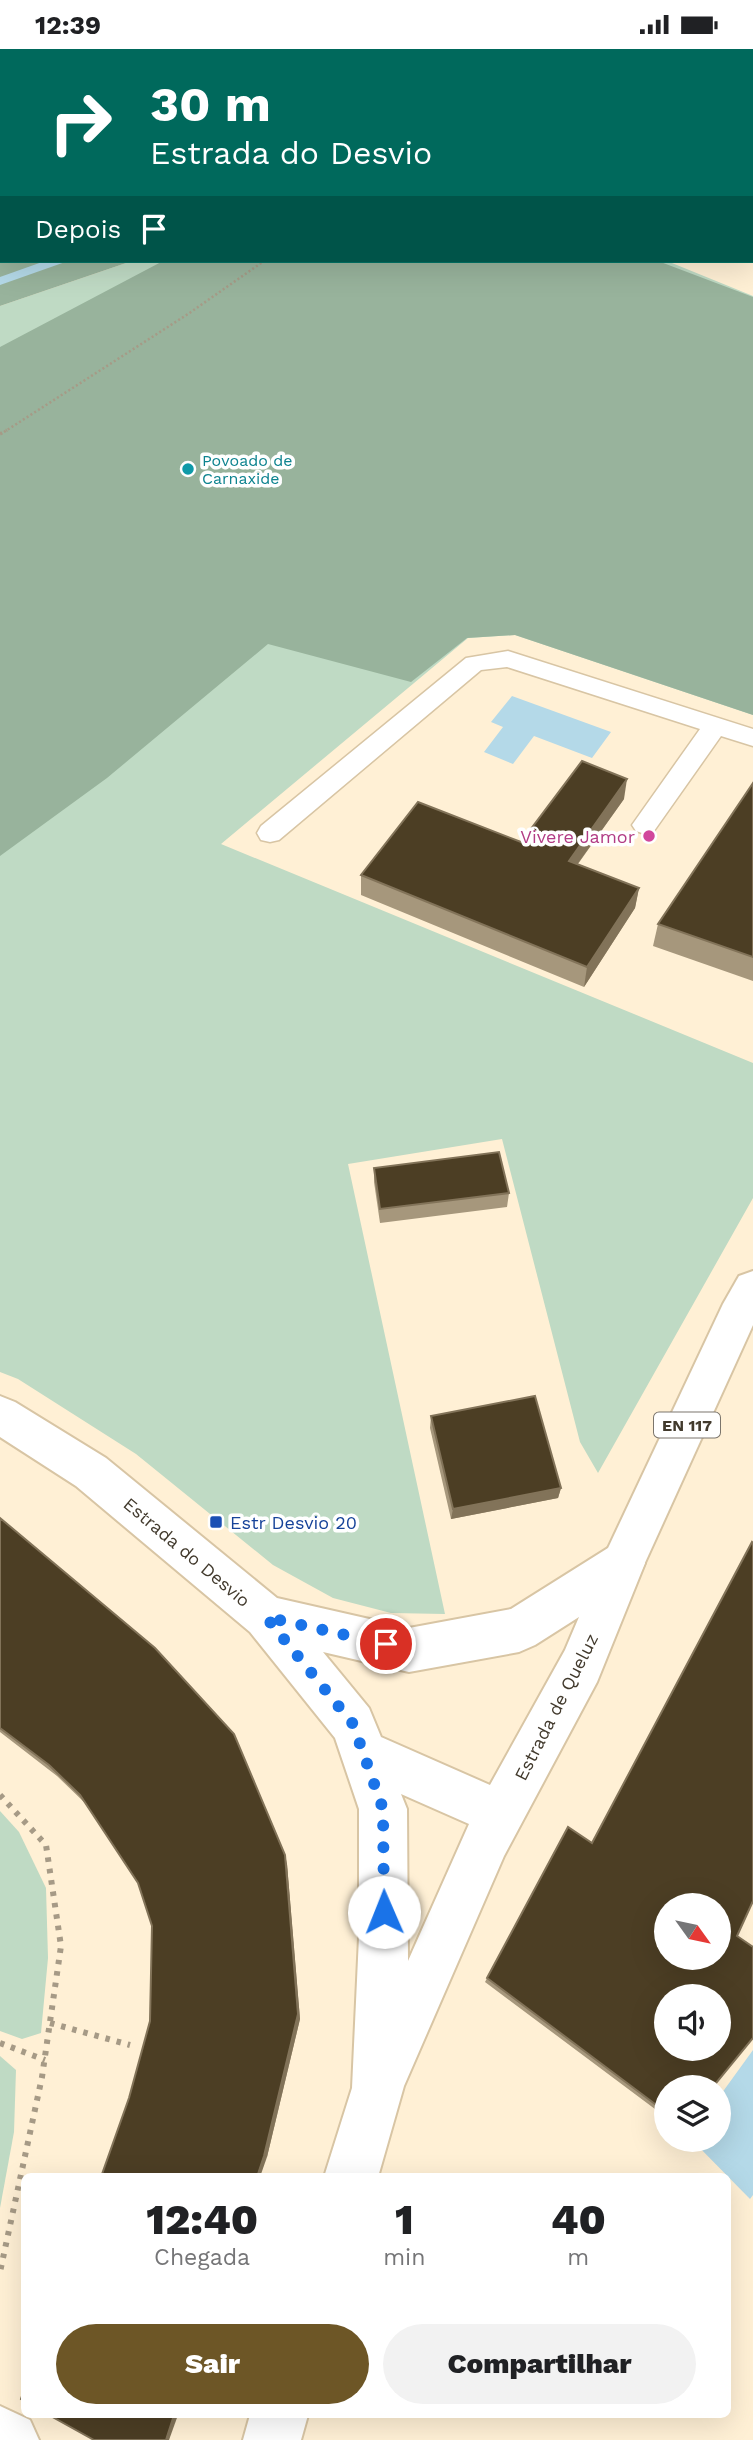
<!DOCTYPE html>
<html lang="pt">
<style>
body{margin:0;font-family:"Work Sans",sans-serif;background:#f2f2f2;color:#202124;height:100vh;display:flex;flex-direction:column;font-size:26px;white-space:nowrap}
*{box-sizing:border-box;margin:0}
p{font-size:23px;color:#757577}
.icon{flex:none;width:38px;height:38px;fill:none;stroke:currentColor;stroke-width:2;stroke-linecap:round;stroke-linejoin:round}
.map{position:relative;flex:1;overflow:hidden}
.panel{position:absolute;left:21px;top:2124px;width:710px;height:245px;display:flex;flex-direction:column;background:#fff;border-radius:10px;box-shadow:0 7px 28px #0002}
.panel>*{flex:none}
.top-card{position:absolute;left:0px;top:0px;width:754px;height:214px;box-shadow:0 7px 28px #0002;background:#00695c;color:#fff;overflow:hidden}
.needle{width:46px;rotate:123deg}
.fabs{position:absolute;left:654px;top:1844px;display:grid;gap:14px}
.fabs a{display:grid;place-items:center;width:77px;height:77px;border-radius:50%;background:#fff;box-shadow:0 7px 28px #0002;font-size:35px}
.pin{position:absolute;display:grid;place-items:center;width:60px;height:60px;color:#fff;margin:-30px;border:4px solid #fff;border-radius:50%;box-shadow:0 2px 7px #0007}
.me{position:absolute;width:77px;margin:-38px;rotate:359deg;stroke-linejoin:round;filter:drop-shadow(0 0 5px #0008)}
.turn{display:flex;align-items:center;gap:24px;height:147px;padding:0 35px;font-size:32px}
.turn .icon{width:91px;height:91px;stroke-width:2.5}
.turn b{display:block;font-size:49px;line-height:60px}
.then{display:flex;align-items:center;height:66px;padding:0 35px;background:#0003;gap:14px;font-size:26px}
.eta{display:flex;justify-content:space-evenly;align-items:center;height:119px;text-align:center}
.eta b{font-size:42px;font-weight:800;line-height:49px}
.button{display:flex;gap:14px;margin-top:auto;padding:14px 35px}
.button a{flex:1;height:80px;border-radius:42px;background:#6d5626;color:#fff;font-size:28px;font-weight:800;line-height:80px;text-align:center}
.button a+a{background:#f2f2f2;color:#202124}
.status{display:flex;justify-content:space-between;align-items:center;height:49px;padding:0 35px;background:#fff;direction:ltr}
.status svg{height:19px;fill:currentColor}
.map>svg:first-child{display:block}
.green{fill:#bfdac4}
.forest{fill:#98b39c}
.water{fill:#b4d9e8}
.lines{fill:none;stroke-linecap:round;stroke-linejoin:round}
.lane-casing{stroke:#d8c5a4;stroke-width:3}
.street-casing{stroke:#d8c5a4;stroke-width:4}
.secondary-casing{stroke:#d8c5a4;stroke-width:4}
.primary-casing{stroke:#d8c5a4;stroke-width:4}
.path-far2{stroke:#a69a86;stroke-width:2.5;stroke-dasharray:2 2.5;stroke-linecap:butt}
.path-far1{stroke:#a69a86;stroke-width:3.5;stroke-dasharray:2.5 4.5;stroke-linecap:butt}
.path{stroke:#a69a86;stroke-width:6;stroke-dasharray:4.5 7;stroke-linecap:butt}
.lane{fill:#fff;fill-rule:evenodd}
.street{fill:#fff;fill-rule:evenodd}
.secondary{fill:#fff;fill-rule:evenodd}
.primary{fill:#fff;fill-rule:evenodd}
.wall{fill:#a6977c}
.shaded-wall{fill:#827359}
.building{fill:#4c3e24;stroke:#827359;stroke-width:2;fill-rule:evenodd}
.route{stroke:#1a73e8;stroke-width:12;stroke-dasharray:0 21.6}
.culture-dot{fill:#0f9aa8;stroke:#fff;stroke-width:2.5}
.hotel-dot{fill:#d1479c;stroke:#fff;stroke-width:2.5}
.transit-dot{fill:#1a4fb4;stroke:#fff;stroke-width:2.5}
.labels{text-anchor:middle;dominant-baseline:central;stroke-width:7;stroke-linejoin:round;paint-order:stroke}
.far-culture-label{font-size:16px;fill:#0d838f;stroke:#fff;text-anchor:start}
.shield{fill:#fff;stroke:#7b756c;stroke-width:2}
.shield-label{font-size:16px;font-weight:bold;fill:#423a2d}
.hotel-label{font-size:18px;fill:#b23c85;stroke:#fff;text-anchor:end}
.transit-label{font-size:18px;fill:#164399;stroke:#fff;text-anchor:start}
.street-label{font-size:18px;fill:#423a2d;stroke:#fff}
</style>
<div class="status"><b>12:39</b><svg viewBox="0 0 49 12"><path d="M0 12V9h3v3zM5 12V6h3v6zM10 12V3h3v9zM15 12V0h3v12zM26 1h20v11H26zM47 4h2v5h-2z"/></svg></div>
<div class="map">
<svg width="753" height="2391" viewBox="0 0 753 2391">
<rect width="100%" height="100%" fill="#fff0d5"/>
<!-- green -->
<g class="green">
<path d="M132 212H667L753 247V666L515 586 468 589 221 795 753 1014V1149L598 1424 580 1393 502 1090 348 1115 445 1565 391 1564 333 1549 273 1516 136 1405 18 1330 0 1323V257Z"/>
<path d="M0 1762 19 1783 46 1839 48 1909 41 1984 22 1990 0 1982Z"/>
<path d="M0 2007 16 2021 14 2083 0 2159Z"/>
</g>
<!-- forest -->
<g class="forest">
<path d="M0 0H753V56L752 2H2V212H132L0 257Z"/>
<path d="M163 212H658L753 248V666L515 586 467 589 411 633 268 595 107 729 0 807V298Z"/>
</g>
<!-- water -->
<g class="water">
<path d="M45 212H68L0 236V228Z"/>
<path d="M512 647 611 683 592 709 534 687 513 715 484 703 503 678 491 673Z"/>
<path d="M753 2001V2146L750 2150 692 2091H719V2048Z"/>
</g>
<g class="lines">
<defs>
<path id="lane" d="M508 602 753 680V697L721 687 654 782 645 785 636 782 632 776 700 680 507 618 481 621 279 791 270 793 261 791 257 784 261 777 466 609Z"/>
<g id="street">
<path d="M753 74V87H752V74Z"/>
<path d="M0 2357 30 2371 39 2391H0Z"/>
</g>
<g id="secondary">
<path d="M0 1347 15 1353 106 1409 277 1549 409 1579 511 1560 608 1499 623 1493 638 1499 645 1514 597 1633 504 1807 404 2037 378 2128H324L352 2039 359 1888V1760L335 1689 250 1583 76 1437 0 1388ZM579 1568 565 1601 490 1736 381 1688 369 1659 323 1603 409 1623 519 1603 535 1596ZM401 1745 469 1775 408 1912 407 1760Z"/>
<path d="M250 2366H308L301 2391H243Z"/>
</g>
<path id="primary" d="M753 1222V1276L638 1529 623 1535 608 1529 601 1514 723 1255 739 1227Z"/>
</defs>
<!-- lane casing -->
<use href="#lane" class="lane-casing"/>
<!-- street casing -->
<use href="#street" class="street-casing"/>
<!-- secondary casing -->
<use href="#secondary" class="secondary-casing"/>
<!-- primary casing -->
<use href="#primary" class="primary-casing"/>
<!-- path-far2 -->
<g class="path-far2">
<path d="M291 2 293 0"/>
<path d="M4 383 188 265 264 212"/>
</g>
<!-- path-far1 -->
<path class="path-far1" d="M0 385 7 381"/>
<!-- path -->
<g class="path">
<path d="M0 1746 46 1796 61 1897 42 2028 0 2223"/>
<path d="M50 1974 130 1996"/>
<path d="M0 1994 45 2011"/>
</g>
<!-- lane -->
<use href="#lane" class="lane"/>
<!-- street -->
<use href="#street" class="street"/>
<!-- secondary -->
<use href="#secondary" class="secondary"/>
<!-- primary -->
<use href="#primary" class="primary"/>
</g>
<!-- wall -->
<g class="wall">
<path d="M753 734V932L653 897 658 875Z"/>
<path d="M624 750 578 815 639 839 635 859 584 938 361 846V826L521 793Z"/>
<path d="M374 1119 509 1144 507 1158 380 1174 374 1133Z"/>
<path d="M431 1367 561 1439 558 1449 451 1470 430 1379Z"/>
<path d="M0 1469 287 1815 300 1970 267 2108 129 2049 150 1972 152 1877 138 1834 85 1754 57 1727 0 1683Z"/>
<path d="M568 1778 592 1794 737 1887 667 2039V2069L485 1933Z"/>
</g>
<!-- shaded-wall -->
<g class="shaded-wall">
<path d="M627 730 624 750 566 831 569 812Z"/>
<path d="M639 839 635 859 584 938 587 918Z"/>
<path d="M561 1439 558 1449 451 1470 453 1460Z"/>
<path d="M285 1806 287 1815 300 1970 267 2108 260 2128H257Z"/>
<path d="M174 2366H178L169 2391H166Z"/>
</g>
<!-- building -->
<g class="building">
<path d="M752 117H753L752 161Z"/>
<path d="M582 712 627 730 569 812 639 839 587 918 361 826 418 753 521 793Z"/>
<path d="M753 734V908L658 875Z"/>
<path d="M499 1103 509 1144 380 1160 374 1119Z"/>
<path d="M535 1347 561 1439 453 1460 431 1367Z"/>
<path d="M0 1469 155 1599 234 1685 285 1806 298 1965 264 2107 257 2128H101L129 2049 150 1972 152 1877 138 1834 80 1746 49 1716 0 1679Z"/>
<path d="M752 1493 753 1494V1852L737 1887 753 1898V1989L712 2039H667V2064L487 1929 568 1778 592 1794ZM667 1857H719V1909H667ZM667 1948H719V2000H667Z"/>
<path d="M24 2341V2352L21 2350Z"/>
<path d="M49 2366H174L166 2391H94Z"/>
</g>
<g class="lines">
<!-- route -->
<path class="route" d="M384 1863 383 1760 353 1675 266 1568 386 1595"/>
</g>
<!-- markers -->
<circle class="culture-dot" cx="188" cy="420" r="7"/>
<circle class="hotel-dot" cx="649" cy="787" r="7"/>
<rect class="transit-dot" x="209" y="1466" width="14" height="14" rx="3.5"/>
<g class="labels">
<!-- far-culture labels -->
<g class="far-culture-label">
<text x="202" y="411">Povoado de<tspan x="202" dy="18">Carnaxide</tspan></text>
</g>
<!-- shield labels -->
<rect class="shield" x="654" y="1363.5" width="66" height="25" rx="5"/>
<g class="shield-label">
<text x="687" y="1376">EN 117</text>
</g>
<!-- hotel labels -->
<g class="hotel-label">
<text x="635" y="787">Vivere Jamor</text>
</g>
<!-- transit labels -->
<g class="transit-label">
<text x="230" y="1473">Estr Desvio 20</text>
</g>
<!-- street labels -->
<g class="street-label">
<text transform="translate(187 1503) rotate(40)">Estrada do Desvio</text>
<text transform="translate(556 1658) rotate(-63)">Estrada de Queluz</text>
</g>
</g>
</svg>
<div class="fabs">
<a><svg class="needle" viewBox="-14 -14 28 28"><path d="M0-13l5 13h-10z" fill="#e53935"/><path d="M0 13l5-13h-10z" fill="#757577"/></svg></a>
<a><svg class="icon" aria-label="sound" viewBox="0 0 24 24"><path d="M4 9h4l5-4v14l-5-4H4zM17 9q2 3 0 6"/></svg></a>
<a><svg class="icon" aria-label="layers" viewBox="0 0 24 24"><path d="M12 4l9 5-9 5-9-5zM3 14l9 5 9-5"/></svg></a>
</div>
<div class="pin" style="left:386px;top:1595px;background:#d93025"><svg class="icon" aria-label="arrive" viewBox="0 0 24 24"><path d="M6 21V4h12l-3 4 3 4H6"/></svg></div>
<svg class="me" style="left:384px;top:1863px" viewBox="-20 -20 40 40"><circle r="19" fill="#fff"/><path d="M0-13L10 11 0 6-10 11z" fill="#1a73e8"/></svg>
<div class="top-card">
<div class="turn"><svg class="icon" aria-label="right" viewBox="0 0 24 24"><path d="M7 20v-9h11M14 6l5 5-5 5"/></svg><div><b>30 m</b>Estrada do Desvio</div></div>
<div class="then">Depois<svg class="icon" aria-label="arrive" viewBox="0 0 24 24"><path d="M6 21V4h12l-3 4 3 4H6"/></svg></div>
</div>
<section class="panel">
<div class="eta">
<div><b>12:40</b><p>Chegada</p></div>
<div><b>1</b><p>min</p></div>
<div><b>40</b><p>m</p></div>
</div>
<div class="button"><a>Sair</a><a>Compartilhar</a></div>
</section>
</div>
